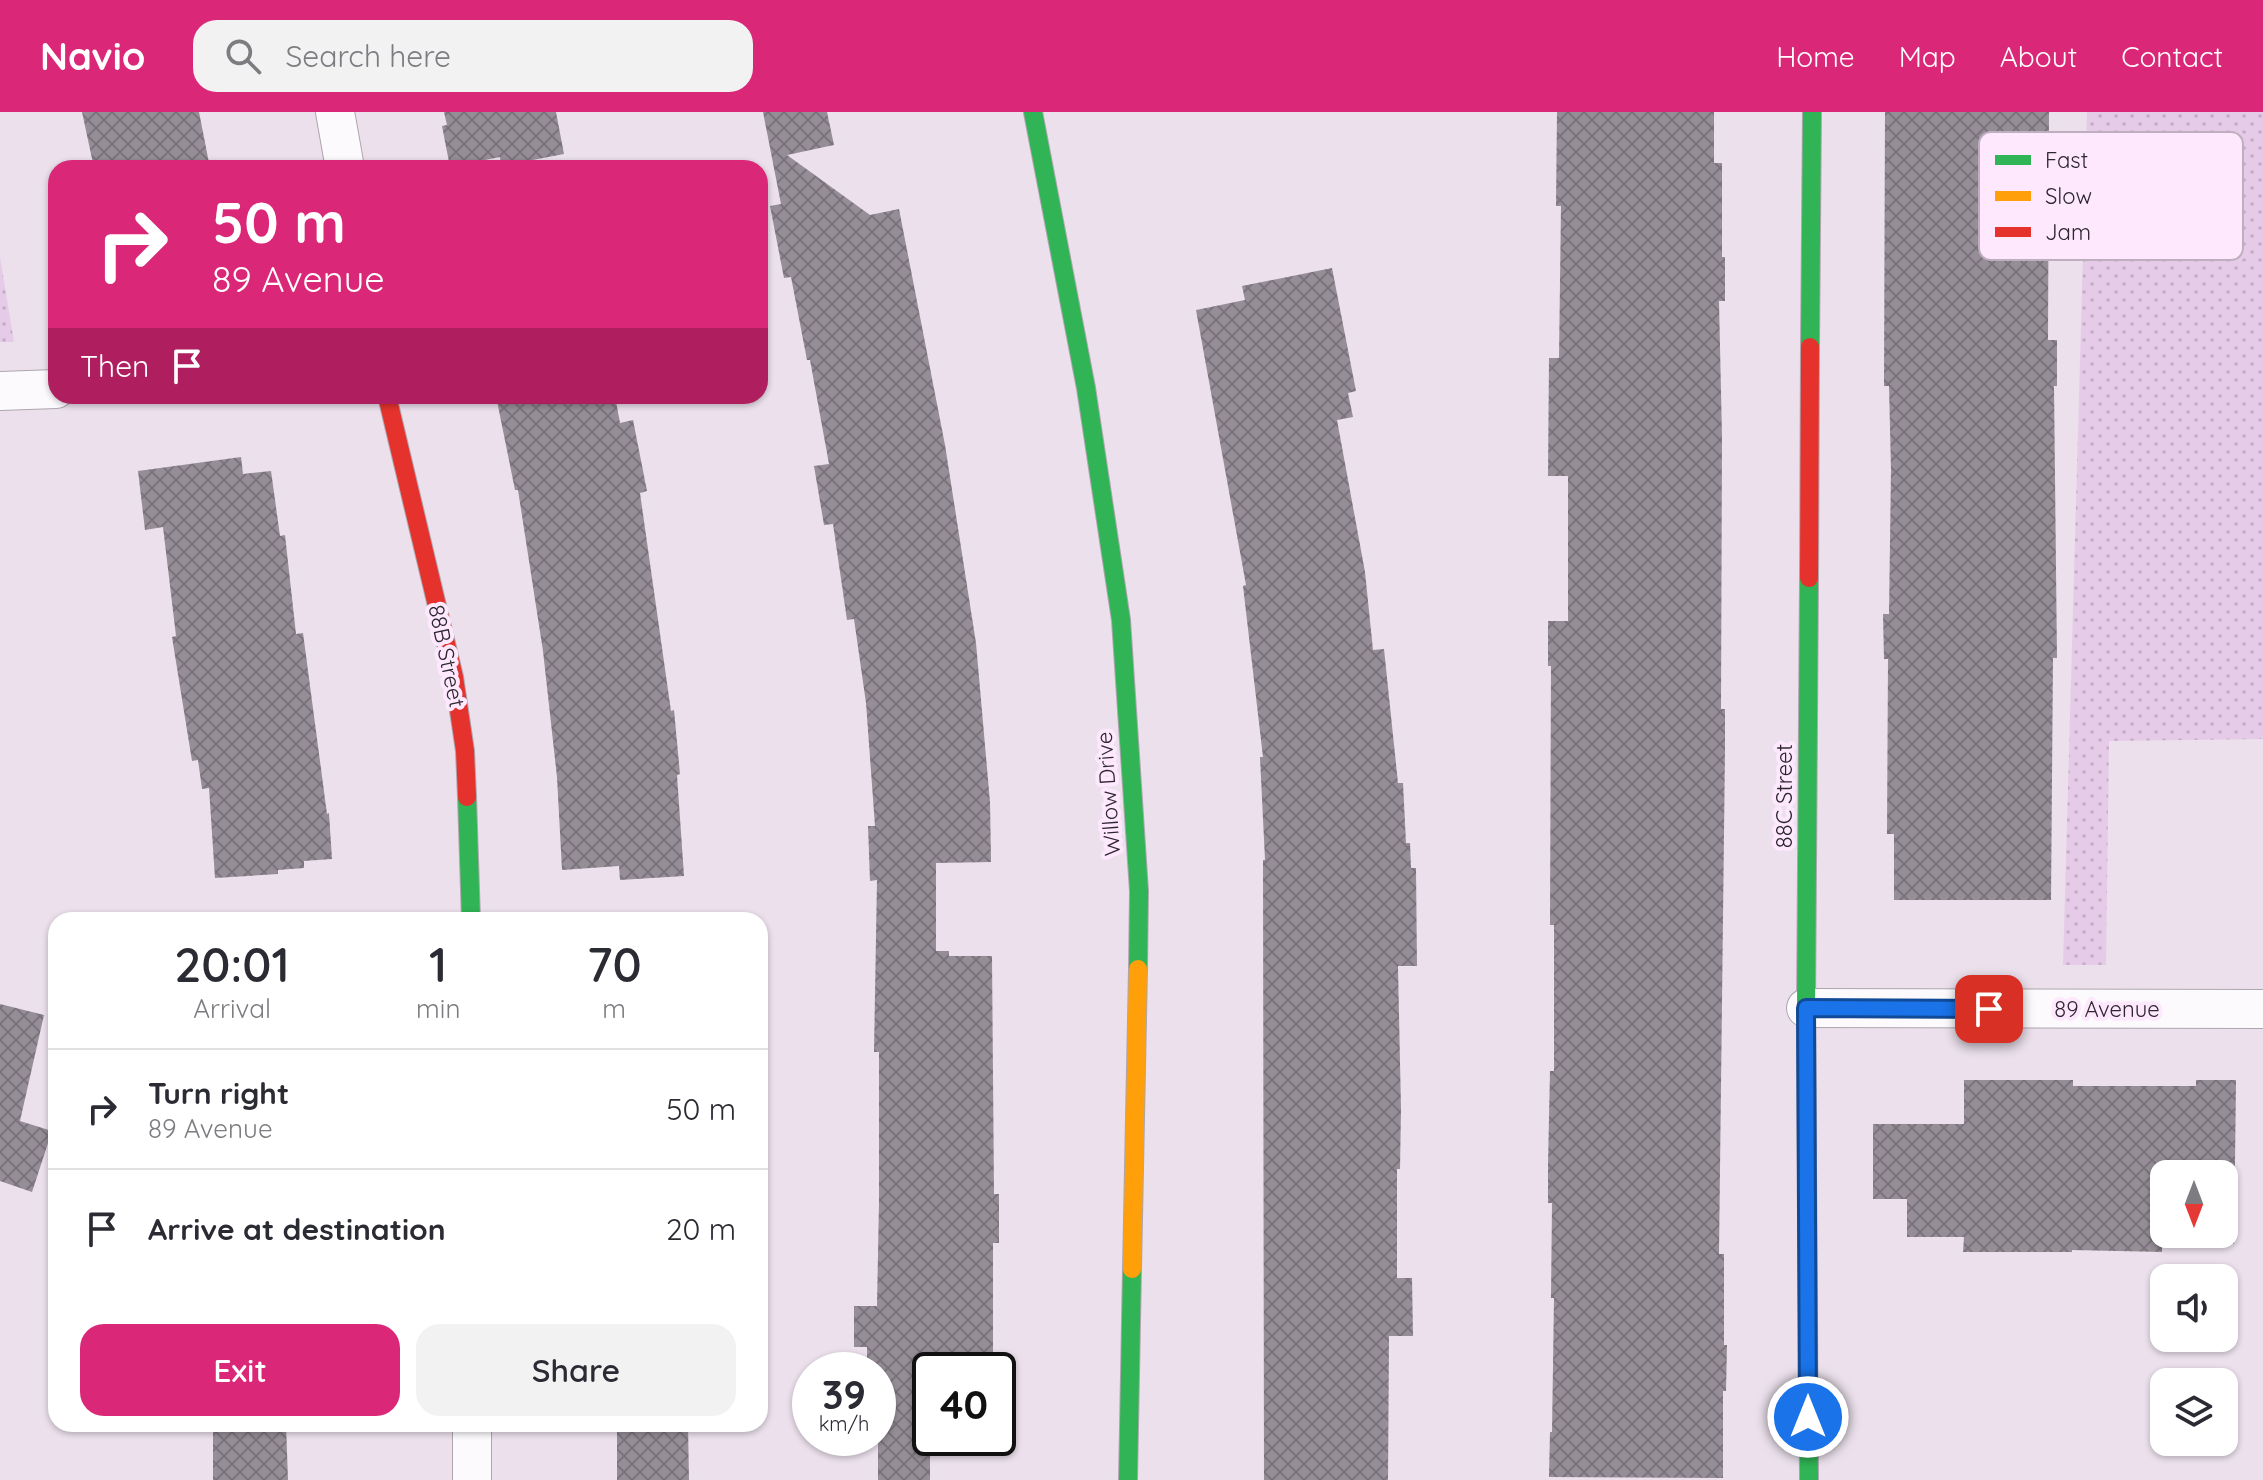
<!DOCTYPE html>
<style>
body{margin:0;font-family:Quicksand,sans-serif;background:#f2f2f3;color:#2b2b33;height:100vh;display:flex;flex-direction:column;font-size:30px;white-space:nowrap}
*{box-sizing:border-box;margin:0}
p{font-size:26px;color:#7c7c81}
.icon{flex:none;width:44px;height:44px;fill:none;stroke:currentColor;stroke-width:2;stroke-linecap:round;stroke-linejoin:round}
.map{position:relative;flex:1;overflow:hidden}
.drawer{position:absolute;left:48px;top:800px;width:720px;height:520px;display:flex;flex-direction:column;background:#fff;border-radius:24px;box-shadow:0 2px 6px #0004}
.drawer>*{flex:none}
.hud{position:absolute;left:48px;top:48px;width:720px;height:244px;border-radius:24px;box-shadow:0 2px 6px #0004;background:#db2777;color:#fff;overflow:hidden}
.needle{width:52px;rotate:180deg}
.tools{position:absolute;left:2150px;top:1048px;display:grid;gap:16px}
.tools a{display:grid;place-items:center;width:88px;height:88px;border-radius:16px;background:#fff;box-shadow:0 2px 6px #0004;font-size:40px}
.speed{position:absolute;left:792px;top:1240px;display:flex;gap:16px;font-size:40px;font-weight:700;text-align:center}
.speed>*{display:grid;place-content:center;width:104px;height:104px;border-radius:50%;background:#fff;box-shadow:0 2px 6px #0004;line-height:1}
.speed small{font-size:20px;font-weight:400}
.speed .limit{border:4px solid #111;border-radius:12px;background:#fff;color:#111}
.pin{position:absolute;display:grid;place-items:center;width:68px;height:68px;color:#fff;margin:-34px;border-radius:16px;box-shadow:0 4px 12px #0006}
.me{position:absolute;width:88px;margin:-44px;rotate:0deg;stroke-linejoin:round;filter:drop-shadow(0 0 6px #0008)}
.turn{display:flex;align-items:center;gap:28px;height:168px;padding:0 32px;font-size:36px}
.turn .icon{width:104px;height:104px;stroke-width:2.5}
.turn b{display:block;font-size:56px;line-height:68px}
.then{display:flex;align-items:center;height:76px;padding:0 32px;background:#0003;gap:16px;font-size:30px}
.eta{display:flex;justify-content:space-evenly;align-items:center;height:136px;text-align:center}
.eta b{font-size:48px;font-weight:600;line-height:56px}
.action{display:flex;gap:16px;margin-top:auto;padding:16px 32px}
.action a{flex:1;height:92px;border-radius:24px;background:#db2777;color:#fff;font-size:32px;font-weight:600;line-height:92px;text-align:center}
.action a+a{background:#f2f2f3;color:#2b2b33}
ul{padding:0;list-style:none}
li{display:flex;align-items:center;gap:24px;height:120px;padding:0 32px;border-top:2px solid #e1e1e2}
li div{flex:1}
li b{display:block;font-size:30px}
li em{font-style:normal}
header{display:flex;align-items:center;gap:48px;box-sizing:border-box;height:112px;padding:0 40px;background:#db2777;color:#fff}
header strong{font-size:38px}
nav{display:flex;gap:44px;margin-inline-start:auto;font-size:28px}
.search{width:560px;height:72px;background:#f2f2f3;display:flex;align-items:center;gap:20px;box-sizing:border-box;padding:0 28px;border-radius:24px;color:#7c7c81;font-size:30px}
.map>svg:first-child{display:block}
.park{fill:url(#park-dots)}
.building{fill:url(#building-cross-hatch);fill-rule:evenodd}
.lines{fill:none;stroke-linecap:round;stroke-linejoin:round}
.street-casing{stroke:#aea6ae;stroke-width:40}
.fast-casing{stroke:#aea6ae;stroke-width:20}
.slow-casing{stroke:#aea6ae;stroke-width:20}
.jam-casing{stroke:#aea6ae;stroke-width:20}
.street{stroke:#fcfafc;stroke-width:38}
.fast{stroke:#30b455;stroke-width:18}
.slow{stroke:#ff9f0a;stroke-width:18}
.jam{stroke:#e5322d;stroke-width:18}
.route-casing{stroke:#114b97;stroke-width:20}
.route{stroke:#1a73e8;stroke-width:14}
.labels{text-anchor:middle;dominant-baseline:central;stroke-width:8;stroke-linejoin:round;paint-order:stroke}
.street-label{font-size:22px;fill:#2f2730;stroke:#fde8fe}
.key{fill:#fde8fe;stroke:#bfaec0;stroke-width:2}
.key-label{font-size:22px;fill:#2f2730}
</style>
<header>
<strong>Navio</strong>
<div class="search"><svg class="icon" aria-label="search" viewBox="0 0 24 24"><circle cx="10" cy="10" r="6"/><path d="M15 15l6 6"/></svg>Search here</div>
<nav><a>Home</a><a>Map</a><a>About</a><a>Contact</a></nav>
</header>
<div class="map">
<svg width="2263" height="1368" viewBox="0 0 2263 1368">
<defs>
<pattern id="park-dots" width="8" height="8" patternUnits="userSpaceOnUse" patternTransform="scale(2)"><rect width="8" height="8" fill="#e6cbe8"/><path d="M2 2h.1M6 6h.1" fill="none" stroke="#c6aec7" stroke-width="1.8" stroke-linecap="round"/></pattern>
<pattern id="building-cross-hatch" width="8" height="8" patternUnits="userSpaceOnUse" patternTransform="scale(2)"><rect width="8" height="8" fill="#968e97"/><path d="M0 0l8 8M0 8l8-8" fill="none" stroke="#7b747c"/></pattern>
</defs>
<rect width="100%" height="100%" fill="#ebe0ec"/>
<!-- park -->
<g class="park">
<path d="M2087 0H2263V627L2109 629 2106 853H2063Z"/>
<path d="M0 145 14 230H0Z"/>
</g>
<!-- building -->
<g class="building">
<path d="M82 0H199L210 56H94Z"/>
<path d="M444 0H556L564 42 501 54 500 45 450 55 442 14 447 13Z"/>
<path d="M763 0H827L834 33 787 43 870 103 899 97 945 333 976 531 990 690 991 750 936 751V839H949V844H992L994 1082H999V1131H993V1258H930V1368H878V1258H867V1235H854V1194H877L879 1091V940H874L877 768 870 769 868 714H875L866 591 854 507 847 508 833 412 824 413 814 354 829 352 810 248H807L791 165 784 166 770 94 781 92Z"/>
<path d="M1557 0H1714V51H1722V145H1725V189H1719L1722 325 1721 597H1725V637L1719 1142H1724V1233H1727L1726 1279H1723V1366L1549 1365 1550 1320H1552L1554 1186H1551L1552 1091H1548V1053L1550 959H1554V813H1550L1551 554H1548V509H1568V364H1548L1549 246H1559L1561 94H1556Z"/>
<path d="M1885 0H2049L2048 228H2057V274H2054L2057 546H2053L2051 788H1894V722H1887L1888 547H1884L1883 502H1889L1891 358 1889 274H1884Z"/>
<path d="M1332 156 1356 279 1348 281 1353 305 1337 308 1365 460 1373 538 1384 537 1398 671H1403L1406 731H1410L1411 756H1416L1417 854H1398L1401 997 1400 1057H1397V1166H1412L1413 1224H1389L1388 1368H1264L1263 748H1265L1260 645H1263L1243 474 1246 473 1196 198 1245 188 1242 174Z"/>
<path d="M496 284H615L620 311 633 308 647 379 640 381 671 599 674 598 680 662 677 663 684 764 620 768 619 754 562 758 557 665 543 539 518 378H515Z"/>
<path d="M241 345 243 362 271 359 280 424 285 423 296 522 303 521 327 702 329 701 332 747 304 749V756L278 758V762L215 766 209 676 202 677 198 648 192 649 172 525 176 524 163 415 145 418 138 359Z"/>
<path d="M0 892 44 903 20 1009 52 1019 32 1080 0 1069Z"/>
<path d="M1964 968H2073V974H2196V968H2236L2234 1132H2162V1140L2072 1138V1140H1963L1964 1125H1907V1087H1873V1012H1964ZM2164 1062H2224V1122H2164Z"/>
<path d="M213 1312H286L288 1368H213Z"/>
<path d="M617 1312H688L689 1368H617Z"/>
</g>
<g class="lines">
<defs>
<g id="street">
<path d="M335 0 345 56"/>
<path d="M0 279 56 277"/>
<path d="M1806 896 2263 897"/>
<path d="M472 1368V1312"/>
</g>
<g id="fast">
<path d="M1033 0 1086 276 1121 508 1139 779 1138 857"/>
<path d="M1810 235 1812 0"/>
<path d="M1809 466 1806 896 1809 1368"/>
<path d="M467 685 471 808"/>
<path d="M1128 1368 1132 1157"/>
</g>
<path id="slow" d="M1132 1157 1138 857"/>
<g id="jam">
<path d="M387 284 454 565 465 639 467 685"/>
<path d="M1809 466 1810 235"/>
</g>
</defs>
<!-- street casing -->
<use href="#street" class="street-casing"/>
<!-- fast casing -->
<use href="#fast" class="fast-casing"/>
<!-- slow casing -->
<use href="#slow" class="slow-casing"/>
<!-- jam casing -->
<use href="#jam" class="jam-casing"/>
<!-- street -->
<use href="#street" class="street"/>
<!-- fast -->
<use href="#fast" class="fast"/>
<!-- slow -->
<use href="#slow" class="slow"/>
<!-- jam -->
<use href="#jam" class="jam"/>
</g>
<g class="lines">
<defs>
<path id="route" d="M1808 1305 1806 896 1989 897"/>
</defs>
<!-- route casing -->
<use href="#route" class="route-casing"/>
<!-- route -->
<use href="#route" class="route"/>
</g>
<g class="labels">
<!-- street labels -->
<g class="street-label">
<text transform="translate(447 544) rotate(78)">88B Street</text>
<text transform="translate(1108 682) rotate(-94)">Willow Drive</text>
<text transform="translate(1784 684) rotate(-90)">88C Street</text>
<text x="2107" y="897">89 Avenue</text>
</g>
</g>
<!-- legend -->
<rect x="1979" y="20" width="264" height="128" rx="12" class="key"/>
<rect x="1995" y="43" width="36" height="10" fill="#30b455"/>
<rect x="1995" y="79" width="36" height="10" fill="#ff9f0a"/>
<rect x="1995" y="115" width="36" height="10" fill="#e5322d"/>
<g class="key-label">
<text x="2045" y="56">Fast</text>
<text x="2045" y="92">Slow</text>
<text x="2045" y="128">Jam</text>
</g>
</svg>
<div class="tools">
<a><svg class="needle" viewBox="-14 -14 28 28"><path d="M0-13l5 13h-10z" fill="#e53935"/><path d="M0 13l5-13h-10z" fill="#7c7c81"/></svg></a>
<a><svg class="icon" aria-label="sound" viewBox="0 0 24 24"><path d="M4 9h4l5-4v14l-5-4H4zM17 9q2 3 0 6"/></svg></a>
<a><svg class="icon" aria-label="layers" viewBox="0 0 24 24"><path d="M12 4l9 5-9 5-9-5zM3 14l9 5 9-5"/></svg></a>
</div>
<div class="speed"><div>39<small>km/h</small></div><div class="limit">40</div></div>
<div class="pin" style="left:1989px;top:897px;background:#d93025"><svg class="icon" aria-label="arrive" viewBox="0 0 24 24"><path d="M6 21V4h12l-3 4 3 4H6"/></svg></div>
<svg class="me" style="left:1808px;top:1305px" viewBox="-20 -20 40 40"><circle r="17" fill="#1a73e8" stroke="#fff" stroke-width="3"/><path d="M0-11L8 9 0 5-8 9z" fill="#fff"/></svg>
<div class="hud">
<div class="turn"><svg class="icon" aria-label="right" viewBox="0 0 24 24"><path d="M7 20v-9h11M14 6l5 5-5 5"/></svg><div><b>50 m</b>89 Avenue</div></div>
<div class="then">Then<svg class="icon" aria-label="arrive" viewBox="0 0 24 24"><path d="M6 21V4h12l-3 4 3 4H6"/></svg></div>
</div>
<section class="drawer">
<div class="eta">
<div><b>20:01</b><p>Arrival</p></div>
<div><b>1</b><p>min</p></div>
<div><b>70</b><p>m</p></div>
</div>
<ul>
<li><svg class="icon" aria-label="right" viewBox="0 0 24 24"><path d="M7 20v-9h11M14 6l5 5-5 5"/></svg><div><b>Turn right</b><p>89 Avenue</p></div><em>50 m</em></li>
<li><svg class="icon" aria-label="arrive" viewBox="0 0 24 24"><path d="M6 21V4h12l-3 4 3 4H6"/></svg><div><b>Arrive at destination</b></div><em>20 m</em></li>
</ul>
<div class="action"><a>Exit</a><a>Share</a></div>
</section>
</div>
